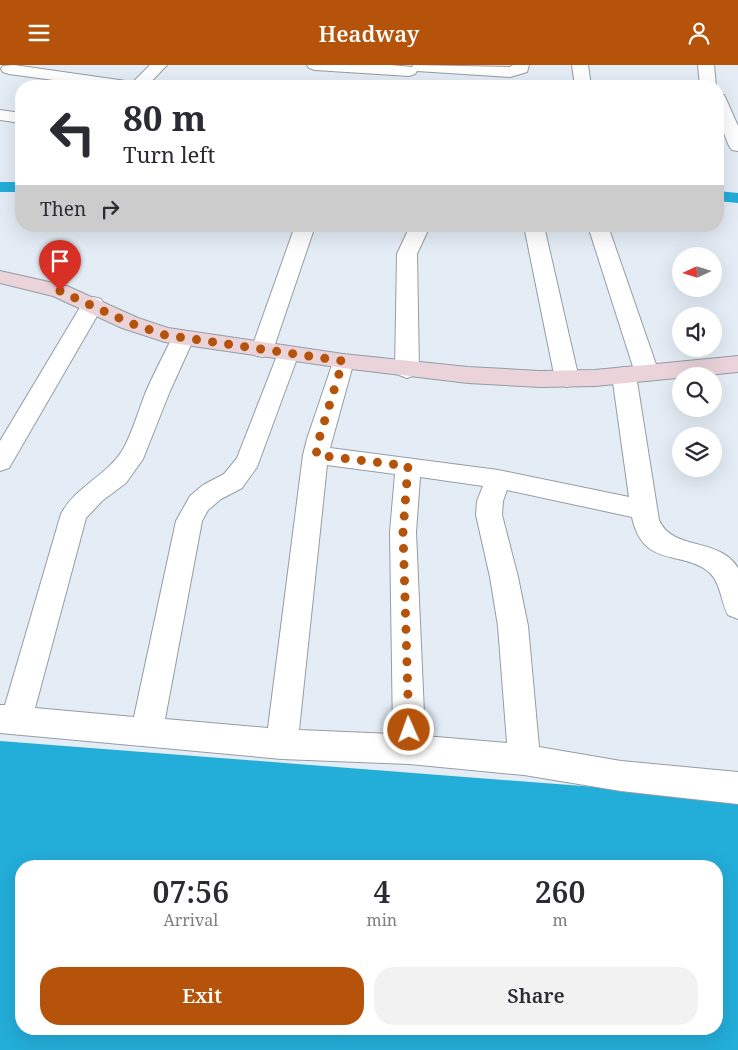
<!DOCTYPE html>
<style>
body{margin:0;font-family:"Noto Serif",serif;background:#f2f2f3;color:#2b2b33;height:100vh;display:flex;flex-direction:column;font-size:19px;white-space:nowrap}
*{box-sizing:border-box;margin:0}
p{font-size:16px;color:#7c7c81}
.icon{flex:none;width:28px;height:28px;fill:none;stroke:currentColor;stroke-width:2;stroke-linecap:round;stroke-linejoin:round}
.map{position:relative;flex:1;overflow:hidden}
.details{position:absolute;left:15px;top:795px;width:708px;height:175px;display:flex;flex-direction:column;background:#fff;border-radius:20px;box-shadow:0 5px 20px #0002}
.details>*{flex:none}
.hud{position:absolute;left:15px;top:15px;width:709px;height:152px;border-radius:20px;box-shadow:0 5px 20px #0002;background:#fff;color:#2b2b33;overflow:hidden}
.needle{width:32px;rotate:266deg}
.tools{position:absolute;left:672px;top:182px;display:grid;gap:10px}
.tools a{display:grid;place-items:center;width:50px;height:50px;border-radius:50%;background:#fff;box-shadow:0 5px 20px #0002;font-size:25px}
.pin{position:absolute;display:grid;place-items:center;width:42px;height:42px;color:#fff;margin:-51px -21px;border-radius:50% 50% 50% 0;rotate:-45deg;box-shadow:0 0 5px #0007}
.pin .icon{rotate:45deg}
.me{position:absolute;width:55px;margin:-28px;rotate:358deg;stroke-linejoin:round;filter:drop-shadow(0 0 4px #0008)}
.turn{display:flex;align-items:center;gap:18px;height:105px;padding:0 25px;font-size:22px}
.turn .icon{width:65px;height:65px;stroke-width:2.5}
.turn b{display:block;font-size:35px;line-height:42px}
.then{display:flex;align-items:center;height:48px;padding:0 25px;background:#0003;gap:10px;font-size:19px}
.eta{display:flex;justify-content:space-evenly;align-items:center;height:85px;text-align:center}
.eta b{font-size:30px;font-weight:600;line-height:35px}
.action{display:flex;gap:10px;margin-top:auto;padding:10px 25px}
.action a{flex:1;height:58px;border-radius:20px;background:#b45309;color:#fff;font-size:20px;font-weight:600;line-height:58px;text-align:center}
.action a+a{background:#f2f2f3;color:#2b2b33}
header{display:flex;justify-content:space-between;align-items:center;height:65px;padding:0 25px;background:#b45309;color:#fff;font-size:22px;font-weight:600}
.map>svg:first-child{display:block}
.water{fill:#23add9;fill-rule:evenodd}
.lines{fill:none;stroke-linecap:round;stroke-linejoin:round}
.canal{fill:#23add9;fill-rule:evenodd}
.street-casing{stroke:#949da5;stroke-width:2}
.secondary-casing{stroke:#949da5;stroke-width:2}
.street{fill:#fff;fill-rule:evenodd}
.secondary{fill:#ebd3da;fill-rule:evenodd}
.route{stroke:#b45309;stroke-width:9;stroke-dasharray:0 16.2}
</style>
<header><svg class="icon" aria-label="menu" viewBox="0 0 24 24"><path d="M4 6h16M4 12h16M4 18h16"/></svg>Headway<svg class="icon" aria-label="person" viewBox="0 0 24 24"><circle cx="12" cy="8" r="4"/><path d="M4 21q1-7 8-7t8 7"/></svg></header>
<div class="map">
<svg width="738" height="985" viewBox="0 0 738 985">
<rect width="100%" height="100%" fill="#e4edf6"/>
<!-- water -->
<path class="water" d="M0 676 738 733V985H0ZM21 801H716V964H21Z"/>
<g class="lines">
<!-- canal -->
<g class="canal">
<rect x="0" y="117" width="21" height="10"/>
<path d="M718 126 738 128V138L718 136Z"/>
</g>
<defs>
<g id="street">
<path d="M14 0 133 17 150 0H167L147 21H98L9 9 3 7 1 4 3 1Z"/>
<path d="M307 0H390L412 2 413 0 510 2 513 0H529L527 7 510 12 417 6 415 9 409 11 315 5 309 3Z"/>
<path d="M572 0H588L591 21H575Z"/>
<path d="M698 0H714L716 21H700Z"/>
<path d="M718 29 724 30 726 34 738 61V86L732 85 729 81 718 53Z"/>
<path d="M0 45 21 48V58L0 55Z"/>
<path d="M295 161H315L273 285 270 290 262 292 254 290 251 285Z"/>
<path d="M410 161H430L417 189 419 305 415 310 407 313 399 310 395 305 397 189Z"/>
<path d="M524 161H544L579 314 575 319 567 322 559 319 555 314Z"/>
<path d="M588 161H608L659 308 655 313 647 316 639 313 635 308Z"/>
<path d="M93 232 101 234 104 239 9 403 0 406V376L82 239 85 234Z"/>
<path d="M183 266 191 268 194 273 170 326 143 394 126 418 102 436 86 453 35 643 134 652 176 456 190 431 203 420 224 409 237 393 280 283 288 281 296 283 299 288 257 402 242 423 221 434 208 445 202 456 165 654 268 663 303 390 307 374 335 291 343 289 351 291 354 296 330 383 498 405 629 432 612 310 616 305 624 302 632 305 636 310 659 455C672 486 720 472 738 503V554L728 550C721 537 721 519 710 508 684 484 643 505 632 452L507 425 503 436 502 450 518 512 528 561 539 682 621 696 738 707V739L621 726 524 710 409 699 282 694 0 668V640H5L61 449C75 422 106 411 122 386 132 369 138 347 145 329 153 310 163 291 172 273L175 268ZM327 400 395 409 390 467 393 669 299 665ZM420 412 483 421 477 436 476 450 490 512 498 561 507 678 425 671 416 467Z"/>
</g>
<path id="secondary" d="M0 206 67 221 138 253 168 263 343 289 468 302 540 306 595 305 738 291V307L595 321 540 322 468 318 343 303 165 277 122 263 53 231 0 218Z"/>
</defs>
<!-- street casing -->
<use href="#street" class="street-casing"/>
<!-- secondary casing -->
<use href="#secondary" class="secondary-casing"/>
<!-- street -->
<use href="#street" class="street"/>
<!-- secondary -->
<use href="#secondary" class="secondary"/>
</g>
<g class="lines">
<!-- route -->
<path class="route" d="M60 226 130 258 165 270 343 296 319 374 316 390 408 401 403 467 409 665"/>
</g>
</svg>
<div class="tools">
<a><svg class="needle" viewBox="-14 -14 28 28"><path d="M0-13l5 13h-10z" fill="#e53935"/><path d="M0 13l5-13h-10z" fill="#7c7c81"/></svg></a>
<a><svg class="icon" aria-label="sound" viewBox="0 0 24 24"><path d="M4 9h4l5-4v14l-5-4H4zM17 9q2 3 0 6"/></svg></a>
<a><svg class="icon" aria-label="search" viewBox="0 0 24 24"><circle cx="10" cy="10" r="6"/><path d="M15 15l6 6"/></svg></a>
<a><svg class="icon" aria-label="layers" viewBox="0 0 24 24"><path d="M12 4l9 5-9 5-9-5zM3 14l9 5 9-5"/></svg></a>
</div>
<div class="pin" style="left:60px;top:226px;background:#d93025"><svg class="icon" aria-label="arrive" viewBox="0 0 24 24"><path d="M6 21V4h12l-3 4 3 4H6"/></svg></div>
<svg class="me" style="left:409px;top:665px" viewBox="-20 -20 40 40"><circle r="17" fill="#b45309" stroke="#fff" stroke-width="3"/><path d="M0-11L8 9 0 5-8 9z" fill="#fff"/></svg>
<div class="hud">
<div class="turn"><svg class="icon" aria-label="left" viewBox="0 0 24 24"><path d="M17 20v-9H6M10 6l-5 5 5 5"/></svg><div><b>80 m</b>Turn left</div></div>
<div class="then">Then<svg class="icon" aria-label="right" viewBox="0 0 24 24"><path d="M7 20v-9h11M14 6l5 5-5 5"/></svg></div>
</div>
<section class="details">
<div class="eta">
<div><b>07:56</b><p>Arrival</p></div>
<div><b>4</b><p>min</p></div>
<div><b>260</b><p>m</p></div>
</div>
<div class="action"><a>Exit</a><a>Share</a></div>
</section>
</div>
